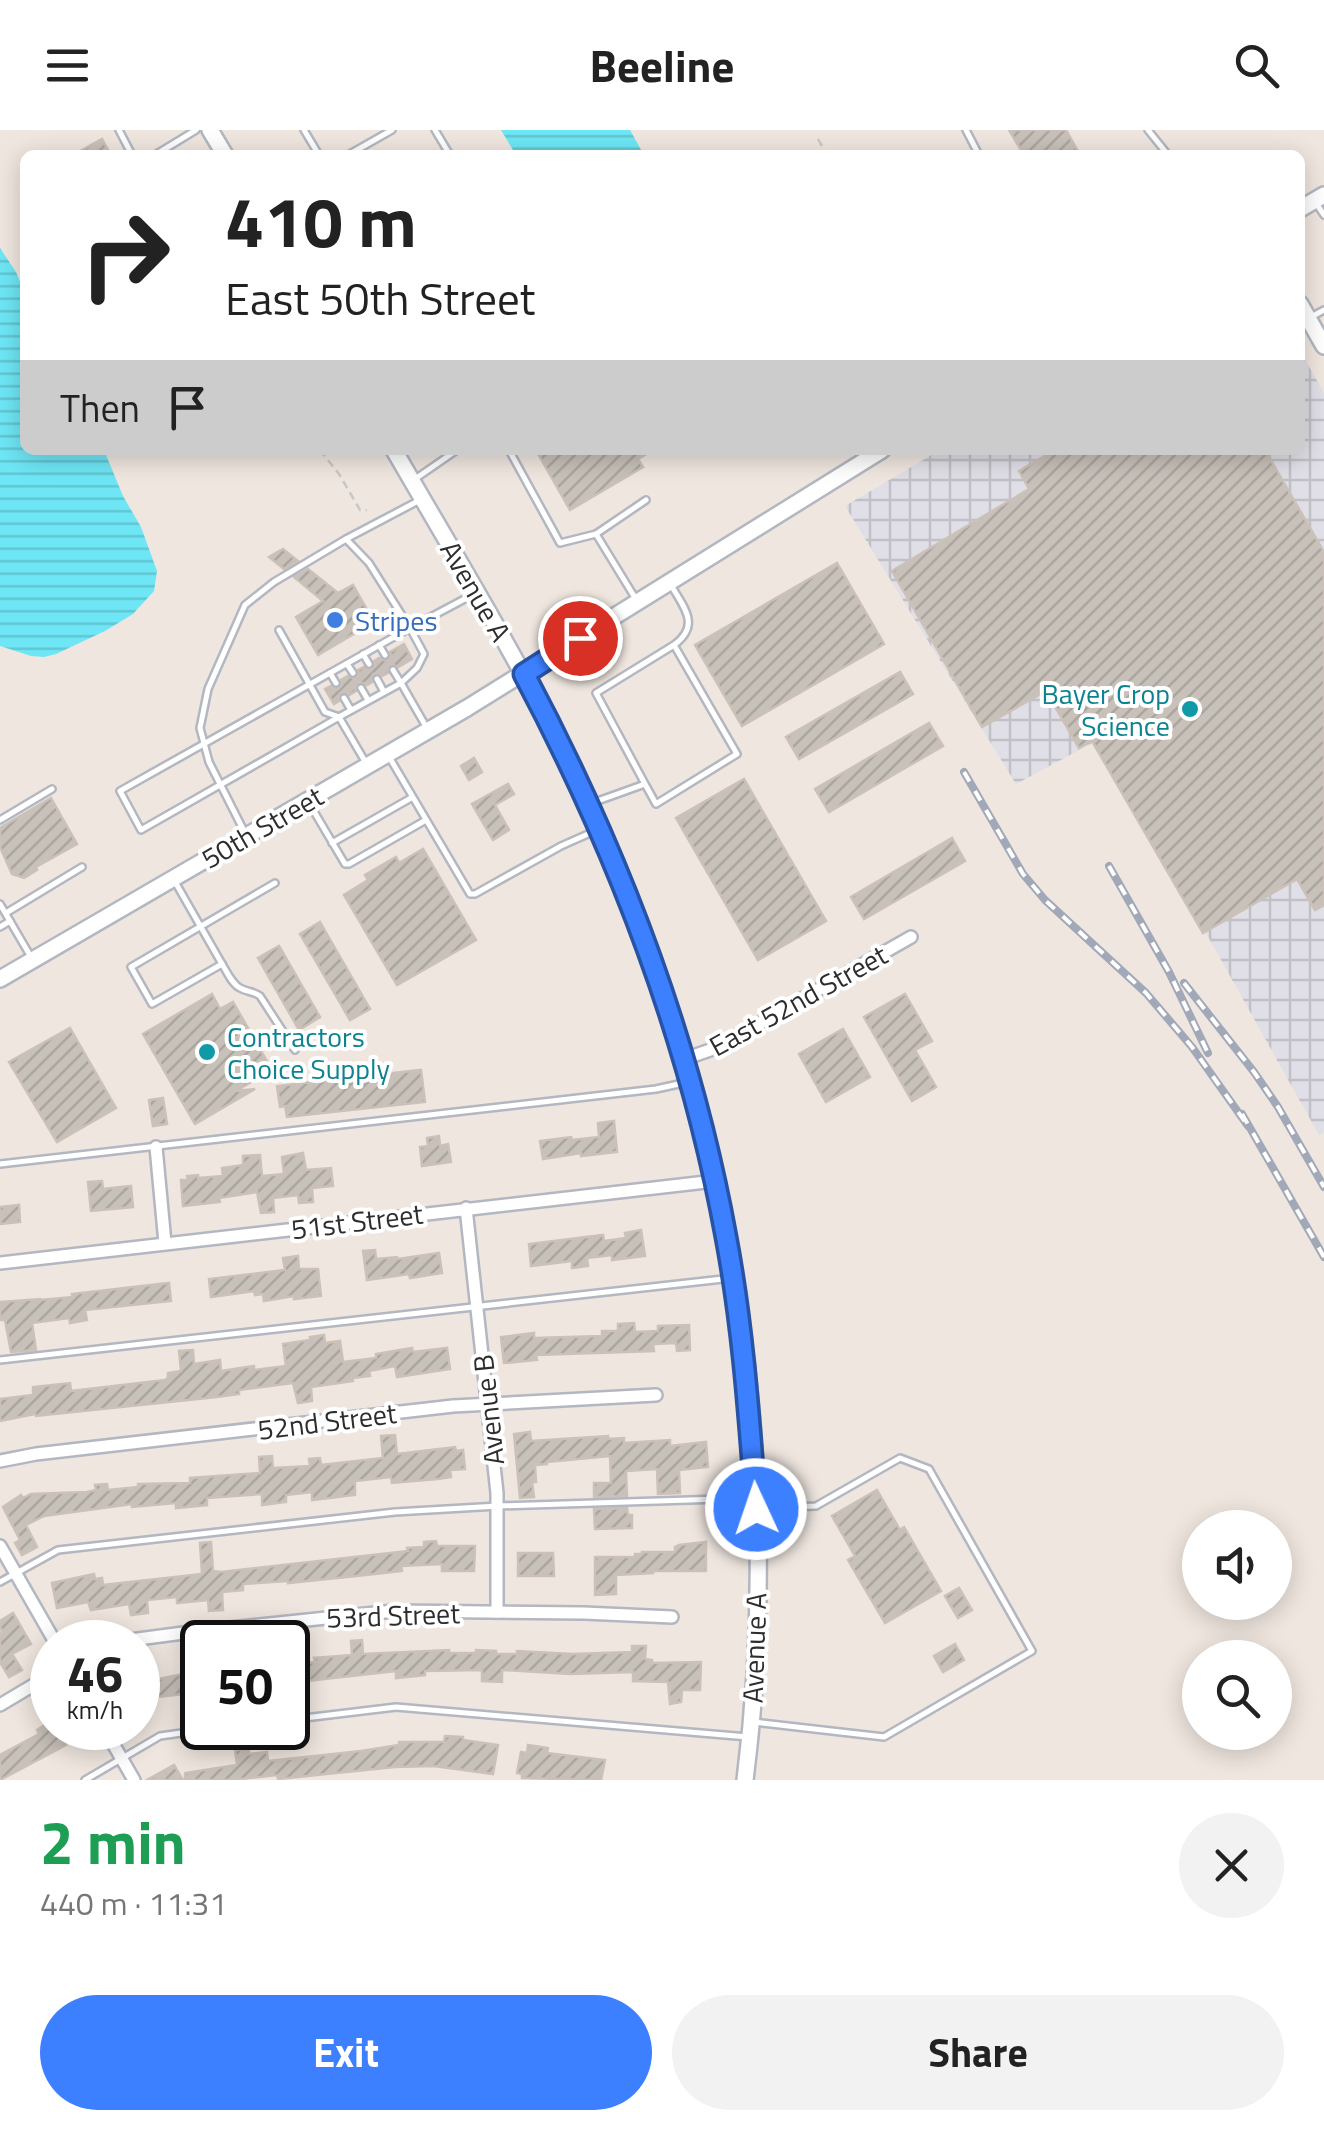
<!DOCTYPE html>
<meta charset="utf-8">
<style>
body{margin:0;font-family:"Titillium Web",sans-serif;background:#f2f2f2;color:#222;height:100vh;display:flex;flex-direction:column;font-size:38px;white-space:nowrap}
*{box-sizing:border-box;margin:0}
p{font-size:32px;color:#767676}
.icon{flex:none;width:55px;height:55px;fill:none;stroke:currentColor;stroke-width:2;stroke-linecap:round;stroke-linejoin:round}
.map{position:relative;height:1650px;overflow:hidden}
.drawer{display:flex;flex-direction:column;background:#fff;flex:1}
.drawer>*{flex:none}
.guide{position:absolute;left:20px;top:20px;width:1285px;height:305px;border-radius:15px;box-shadow:0 5px 25px #0003;background:#fff;color:#222;overflow:hidden}
.fabs{position:absolute;left:1182px;top:1380px;display:grid;gap:20px}
.fabs a{display:grid;place-items:center;width:110px;height:110px;border-radius:50%;background:#fff;box-shadow:0 5px 25px #0003;font-size:50px}
.speed{position:absolute;left:30px;top:1490px;display:flex;gap:20px;font-size:50px;font-weight:700;text-align:center}
.speed>*{display:grid;place-content:center;width:130px;height:130px;border-radius:50%;background:#fff;box-shadow:0 5px 25px #0003;line-height:1}
.speed small{font-size:25px;font-weight:400}
.speed .limit{border:5px solid #111;border-radius:15px;background:#fff;color:#111}
.pin{position:absolute;display:grid;place-items:center;width:85px;height:85px;color:#fff;margin:-42px;border:5px solid #fff;border-radius:50%;box-shadow:0 2px 10px #0007}
.me{position:absolute;width:110px;margin:-55px;rotate:357deg;stroke-linejoin:round;filter:drop-shadow(0 0 8px #0008)}
.turn{display:flex;align-items:center;gap:35px;height:210px;padding:0 40px;font-size:45px}
.turn .icon{width:130px;height:130px;stroke-width:2.5}
.turn b{display:block;font-size:70px;line-height:85px}
.then{display:flex;align-items:center;height:95px;padding:0 40px;background:#0003;gap:20px;font-size:38px}
.round{display:grid;place-items:center;flex:none;width:105px;height:105px;border-radius:52px;background:#f2f2f2}
.summary{display:flex;align-items:center;justify-content:space-between;height:170px;padding:0 40px}
h1{font-size:60px;font-weight:700;line-height:75px;color:#1e9e55}
.button{display:flex;gap:20px;margin-top:auto;padding:20px 40px}
.button a{flex:1;height:115px;border-radius:60px;background:#3c7fff;color:#fff;font-size:40px;font-weight:700;line-height:115px;text-align:center}
.button a+a{background:#f2f2f2;color:#222}
header{display:flex;justify-content:space-between;align-items:center;height:130px;padding:0 40px;background:#fff;font-size:45px;font-weight:700}
.map>svg:first-child{display:block}
.industrial{fill:url(#industrial-grid)}
.water{fill:url(#water-rules)}
.building{fill:url(#building-hatch);stroke:#cbc1b8;stroke-width:2.5}
.lines{fill:none;stroke-linecap:round;stroke-linejoin:round}
.lane-casing{stroke:#b3b7c1;stroke-width:10}
.street-casing{stroke:#b3b7c1;stroke-width:16}
.secondary-casing{stroke:#b3b7c1;stroke-width:20}
.path{stroke:#c8c8c8;stroke-width:2.5;stroke-dasharray:8 5;stroke-linecap:butt}
.lane{stroke:#fff;stroke-width:5}
.street{stroke:#fff;stroke-width:11}
.secondary{stroke:#fff;stroke-width:15}
.rail-casing{stroke:#a1a8b8;stroke-width:8}
.rail{stroke:#fff;stroke-width:4;stroke-dasharray:11;stroke-linecap:butt}
.route-casing{stroke:#2753a6;stroke-width:25}
.route{stroke:#3c7fff;stroke-width:18}
.shop-dot{fill:#3f7fe0;stroke:#fff;stroke-width:4}
.culture-dot{fill:#0f9aa8;stroke:#fff;stroke-width:4}
.labels{text-anchor:middle;dominant-baseline:central;stroke-width:8;stroke-linejoin:round;paint-order:stroke}
.street-label{font-size:28px;fill:#2d2d2d;stroke:#fff}
.shop-label{font-size:28px;fill:#366cbe;stroke:#fff;text-anchor:start}
.culture-label{font-size:28px;fill:#0d838f;stroke:#fff;text-anchor:end}
</style>
<header><svg class="icon" aria-label="menu" viewBox="0 0 24 24"><path d="M4 6h16M4 12h16M4 18h16"/></svg>Beeline<svg class="icon" aria-label="search" viewBox="0 0 24 24"><circle cx="10" cy="10" r="6"/><path d="M15 15l6 6"/></svg></header>
<div class="map">
<svg width="1324" height="1650" viewBox="0 0 1324 1650">
<defs>
<pattern id="industrial-grid" width="8" height="8" patternUnits="userSpaceOnUse" patternTransform="scale(2.5)"><rect width="8" height="8" fill="#e0dfe7"/><path d="M0 4h8M4 0v8" fill="none" stroke="#c0c0c6"/></pattern>
<pattern id="water-rules" width="6" height="5" patternUnits="userSpaceOnUse" patternTransform="scale(2.5)"><rect width="6" height="5" fill="#6ee6f5"/><path d="M0 2.5h6" fill="none" stroke="#60c6d2"/></pattern>
<pattern id="building-hatch" width="6" height="6" patternUnits="userSpaceOnUse" patternTransform="scale(2.5)"><rect width="6" height="6" fill="#c8c1ba"/><path d="M-1 1l2-2M0 6l6-6M5 7l2-2" fill="none" stroke="#aca6a0"/></pattern>
</defs>
<rect width="100%" height="100%" fill="#efe6df"/>
<!-- industrial -->
<path class="industrial" d="M1300 221 1324 263V1002L1319 1005 1098 610 1016 654 845 376 940 320H1300Z"/>
<!-- water -->
<g class="water">
<path d="M501 0H630L644 25H516Z"/>
<path d="M0 118 16 142 25 164V320H104L123 366 141 397 157 441 154 461 133 484 105 501 56 524 44 527 31 526 0 516Z"/>
</g>
<!-- building -->
<g class="building">
<path d="M1009 0H1066L1080 25H1024Z"/>
<path d="M102 9 111 25H73Z"/>
<path d="M536 320H653L638 329 643 337 570 380Z"/>
<path d="M1055 320H1265L1324 422V775L1315 780 1297 749 1203 803 1092 611 1079 618 1046 561 982 597 892 441 1029 359 1019 341Z"/>
<path d="M283 419 298 431 284 439 269 427Z"/>
<path d="M837 433 884 514 742 596 695 515Z"/>
<path d="M308 439 338 463 353 455 374 492 318 525 296 487 323 471 294 447Z"/>
<path d="M404 514 412 529 398 537 391 534 387 538 388 543 382 546 378 543 373 544 372 552 367 555 359 552 355 556 356 561 349 565 342 562 338 566 339 571 334 574 325 559 331 556 338 559 342 555 341 550 348 546 356 549 359 545 358 540 364 537 371 540 375 536 374 531 379 528 387 531 391 527 390 522Z"/>
<path d="M900 542 913 564 799 629 786 607Z"/>
<path d="M929 593 943 616 829 682 815 659Z"/>
<path d="M474 628 482 642 469 650 461 636Z"/>
<path d="M744 649 826 791 758 830 676 688Z"/>
<path d="M508 654 514 664 495 675 509 700 493 710 472 674Z"/>
<path d="M51 668 77 714 36 737 37 740 24 748 12 744 0 717V698Z"/>
<path d="M952 708 965 731 864 789 851 767Z"/>
<path d="M423 719 476 810 397 855 344 765 368 750 365 745 396 727 399 733Z"/>
<path d="M320 792 370 879 350 890 300 804Z"/>
<path d="M279 816 320 887 299 900 258 828Z"/>
<path d="M212 864 220 879 233 872 272 940 263 945 253 946V951L236 961 255 959 195 994 143 904Z"/>
<path d="M905 864 932 911 915 920 936 957 912 971 864 887Z"/>
<path d="M70 898 116 978 57 1012 9 932Z"/>
<path d="M843 899 870 947 826 972 799 924Z"/>
<path d="M421 940 425 972 287 987 285 976 280 977 277 956Z"/>
<path d="M163 968 167 994 153 996 149 970Z"/>
<path d="M614 991 617 1022 581 1026V1023L543 1029 540 1011 571 1007 572 1010 599 1007 598 993Z"/>
<path d="M439 1006 440 1016 448 1014 451 1032 422 1036 420 1017 428 1016 427 1008Z"/>
<path d="M303 1023 306 1040 331 1038 333 1056 312 1058 313 1072 299 1073 298 1065 273 1068 274 1082 261 1083 257 1062 219 1068 220 1072 183 1076 181 1050H188L187 1046 198 1045V1048L223 1046 222 1038 243 1035V1026L260 1025 262 1046 284 1044 282 1027Z"/>
<path d="M102 1051 103 1059 131 1056 133 1077 91 1081 88 1052Z"/>
<path d="M19 1075 20 1092 0 1094V1077Z"/>
<path d="M641 1100 645 1126 612 1130V1125L587 1128 588 1136 572 1138V1131L531 1136 529 1114 603 1105 604 1111 626 1108 625 1103Z"/>
<path d="M375 1120 376 1129 397 1127 398 1129 439 1123 442 1143 410 1148 409 1144 367 1150 363 1121Z"/>
<path d="M298 1126 299 1139H318L321 1166 294 1169V1166L264 1171 263 1164 255 1165 254 1161 211 1167 209 1149 285 1140 283 1128Z"/>
<path d="M169 1153 171 1171 85 1180 87 1190 70 1193 69 1188 32 1193 36 1220 11 1222 5 1190H0V1172L40 1169V1170L73 1167 72 1164Z"/>
<path d="M634 1193 635 1202 658 1201V1196L689 1195 690 1220 677 1221 676 1213 653 1214 654 1221 536 1225 537 1230 504 1233 501 1207 534 1203V1208L602 1206V1201H618V1194Z"/>
<path d="M324 1205 325 1213 340 1211 343 1232 376 1228V1224L412 1218 413 1222 447 1218 450 1239 397 1247 395 1236 369 1241 370 1246 352 1248 353 1251 311 1257 312 1271 298 1273 293 1253 239 1260V1264L217 1267 36 1286 35 1284 0 1291V1269L33 1265V1257L70 1253 71 1261 165 1250 168 1248V1243L181 1241 179 1221 193 1220 194 1234 220 1230 221 1241 254 1236V1240L286 1236 283 1214 310 1210V1207Z"/>
<path d="M530 1302 531 1311 608 1306V1309L624 1308V1313L670 1310V1316L706 1312 708 1337 679 1340 680 1363 658 1364 657 1339 626 1341 627 1366 594 1367V1353H611L610 1326 547 1332V1334L535 1335 536 1352H532L534 1367 520 1368 514 1304Z"/>
<path d="M395 1305 397 1324 455 1317 456 1321 463 1320 465 1339 450 1340 451 1347 438 1349 392 1353 391 1347 355 1351V1365L312 1370V1362L286 1365V1372L262 1375V1364L207 1368V1375L176 1378V1373L132 1377V1374L44 1386 26 1395 37 1417 22 1425 15 1413 20 1410 3 1377 21 1365 23 1368 31 1364 87 1362 96 1360 95 1355 107 1354 108 1360 138 1357V1354L190 1353V1348L260 1343 259 1327 272 1326 273 1338 310 1336 309 1329 320 1328 321 1335 383 1328 381 1306Z"/>
<path d="M877 1360 900 1400 904 1397 941 1461 885 1493 848 1430 855 1426 832 1386Z"/>
<path d="M627 1378 628 1385H632V1398L595 1399 594 1379Z"/>
<path d="M436 1411 437 1416H475L474 1441H442V1434L401 1436 402 1441 366 1445 288 1453V1451L243 1454V1460L222 1462 223 1480 209 1481 208 1470 177 1473V1467L147 1470 148 1483 131 1485 129 1474 91 1480 88 1472 57 1478 52 1453 94 1444 95 1449 102 1448 103 1455 202 1444 200 1413 211 1412 213 1441 221 1442 408 1421 407 1418 424 1417V1412Z"/>
<path d="M706 1412V1441H653V1443L616 1445V1464L595 1465V1427H635V1424H642V1422H675V1417L679 1415Z"/>
<path d="M518 1423H553L554 1446H518Z"/>
<path d="M959 1458 972 1480 958 1488 945 1466Z"/>
<path d="M13 1483 31 1514 12 1524 22 1540 9 1547 0 1532V1503L2 1506 4 1505 0 1497V1491Z"/>
<path d="M362 1510 363 1524 449 1520V1523H476V1520L496 1521V1524H517V1521L573 1524 632 1522V1516H646L645 1529 652 1530V1533L701 1532 700 1560H682L681 1572 670 1574 668 1552 633 1551V1542L571 1544 502 1540V1552L482 1551V1540L425 1541V1545L396 1548V1541L288 1553V1535L315 1532 314 1528 352 1525 351 1511Z"/>
<path d="M955 1514 964 1530 943 1542 934 1526Z"/>
<path d="M183 1544V1546L202 1545V1562L149 1568 138 1571V1553Z"/>
<path d="M52 1590V1598H74L61 1606 66 1615 0 1650V1625L39 1604 37 1600Z"/>
<path d="M445 1606 463 1607V1610L498 1615 493 1644 434 1636 395 1637 278 1649 277 1645 231 1650H185V1643L237 1635 235 1620 249 1619V1624L267 1622 268 1631 361 1621 399 1615V1612H444Z"/>
<path d="M528 1615 548 1618 547 1623 605 1630 601 1650 522 1648V1644L517 1643 521 1622 527 1623Z"/>
<path d="M174 1635 183 1650H147Z"/>
</g>
<g class="lines">
<defs>
<g id="lane">
<path d="M119 0 132 25"/>
<path d="M304 0 319 25"/>
<path d="M435 0 450 25"/>
<path d="M966 0 979 25"/>
<path d="M1148 0 1168 25"/>
<path d="M155 25 196 0"/>
<path d="M348 25 392 0"/>
<path d="M1316 73 1324 85"/>
<path d="M1311 187 1324 180"/>
<path d="M509 320 560 413 596 404 637 471"/>
<path d="M415 349 457 320"/>
<path d="M596 404 646 370"/>
<path d="M671 455C684 478 701 495 674 515"/>
<path d="M279 500 325 582 339 587"/>
<path d="M379 515 385 525"/>
<path d="M363 524 369 534"/>
<path d="M347 534 353 543"/>
<path d="M393 540 401 553 417 538 424 524 410 498 474 464"/>
<path d="M330 543 336 553"/>
<path d="M377 549 384 562"/>
<path d="M361 558 368 570"/>
<path d="M344 568 351 580"/>
<path d="M339 587 141 700 120 661 410 498 369 433 346 409"/>
<path d="M388 625 470 764H475L561 716 597 700"/>
<path d="M366 633 339 587 401 553 428 600"/>
<path d="M309 673 345 734H349L426 690"/>
<path d="M592 673 645 654 656 674 737 624 674 515 596 563 645 654"/>
<path d="M0 690 52 659"/>
<path d="M244 701 209 632 200 598 208 559 245 475 274 452 346 409 420 370"/>
<path d="M332 713 411 668"/>
<path d="M174 750C190 778 206 806 222 834L152 874 131 837 275 753"/>
<path d="M0 774 31 827"/>
<path d="M6 783 82 737"/>
<path d="M0 797 10 791"/>
<path d="M222 834C227 842 232 854 240 858 247 862 253 861 260 866L295 920"/>
<path d="M0 1034 656 959 688 952"/>
<path d="M0 1230 732 1148"/>
<path d="M0 1452 58 1420 395 1382 498 1376 752 1368"/>
<path d="M288 1590 396 1577 748 1607"/>
<path d="M754 1592 884 1607 1032 1521 929 1339 900 1328 816 1376 761 1378"/>
<path d="M85 1650 160 1606 217 1598"/>
</g>
<g id="street">
<path d="M684 929 716 918 911 807"/>
<path d="M156 1017 165 1113"/>
<path d="M466 1078 497 1363V1482"/>
<path d="M0 1133 715 1051"/>
<path d="M0 1331 36 1324 453 1276 656 1265"/>
<path d="M0 1416 55 1512"/>
<path d="M115 1512 191 1502 394 1481 584 1483 672 1487"/>
<path d="M0 1575 52 1544"/>
<path d="M104 1598 134 1650"/>
</g>
<g id="secondary">
<path d="M210 0 225 25"/>
<path d="M1300 79 1324 65"/>
<path d="M1300 174 1324 216"/>
<path d="M394 320C461 436 531 549 587 671 727 973 787 1319 745 1650"/>
<path d="M0 849 467 578 882 320"/>
</g>
</defs>
<!-- lane casing -->
<use href="#lane" class="lane-casing"/>
<!-- street casing -->
<use href="#street" class="street-casing"/>
<!-- secondary casing -->
<use href="#secondary" class="secondary-casing"/>
<!-- path -->
<g class="path">
<path d="M818 9 827 25"/>
<path d="M320 320 339 344 360 380H367"/>
</g>
<!-- lane -->
<use href="#lane" class="lane"/>
<!-- street -->
<use href="#street" class="street"/>
<!-- secondary -->
<use href="#secondary" class="secondary"/>
<defs>
<g id="rail">
<path d="M964 642 1023 744 1045 770 1146 863 1192 917 1248 996"/>
<path d="M1109 736 1169 842 1208 923"/>
<path d="M1184 853 1254 942 1278 977 1324 1057"/>
<path d="M1242 984 1324 1127"/>
</g>
</defs>
<!-- rail casing -->
<use href="#rail" class="rail-casing"/>
<!-- rail -->
<use href="#rail" class="rail"/>
</g>
<g class="lines">
<defs>
<path id="route" d="M580 508 524 544C618 721 690 909 726 1107 743 1197 749 1287 756 1379"/>
</defs>
<!-- route casing -->
<use href="#route" class="route-casing"/>
<!-- route -->
<use href="#route" class="route"/>
</g>
<!-- markers -->
<circle class="shop-dot" cx="335" cy="490" r="10"/>
<g class="culture-dot">
<circle cx="1190" cy="579" r="10"/>
<circle cx="207" cy="922" r="10"/>
</g>
<g class="labels">
<!-- street labels -->
<g class="street-label">
<text transform="translate(476 461) rotate(60)">Avenue A</text>
<text transform="translate(262 697) rotate(-30)">50th Street</text>
<text transform="translate(798 870) rotate(-29)">East 52nd Street</text>
<text transform="translate(357 1091) rotate(-7)">51st Street</text>
<text transform="translate(488 1280) rotate(-96)">Avenue B</text>
<text transform="translate(327 1291) rotate(-7)">52nd Street</text>
<text transform="translate(393 1485) rotate(-2)">53rd Street</text>
<text transform="translate(754 1518) rotate(-88)">Avenue A</text>
</g>
<!-- shop labels -->
<g class="shop-label">
<text x="355" y="490">Stripes</text>
</g>
<!-- culture labels -->
<g class="culture-label">
<text x="1170" y="563">Bayer Crop<tspan x="1170" dy="32">Science</tspan></text>
<text x="227" y="906" text-anchor="start">Contractors<tspan x="227" dy="32">Choice Supply</tspan></text>
</g>
</g>
</svg>
<div class="fabs">
<a><svg class="icon" aria-label="sound" viewBox="0 0 24 24"><path d="M4 9h4l5-4v14l-5-4H4zM17 9q2 3 0 6"/></svg></a>
<a><svg class="icon" aria-label="search" viewBox="0 0 24 24"><circle cx="10" cy="10" r="6"/><path d="M15 15l6 6"/></svg></a>
</div>
<div class="speed"><div>46<small>km/h</small></div><div class="limit">50</div></div>
<div class="pin" style="left:580px;top:508px;background:#d93025"><svg class="icon" aria-label="arrive" viewBox="0 0 24 24"><path d="M6 21V4h12l-3 4 3 4H6"/></svg></div>
<svg class="me" style="left:756px;top:1379px" viewBox="-20 -20 40 40"><circle r="17" fill="#3c7fff" stroke="#fff" stroke-width="3"/><path d="M0-11L8 9 0 5-8 9z" fill="#fff"/></svg>
<div class="guide">
<div class="turn"><svg class="icon" aria-label="right" viewBox="0 0 24 24"><path d="M7 20v-9h11M14 6l5 5-5 5"/></svg><div><b>410 m</b>East 50th Street</div></div>
<div class="then">Then<svg class="icon" aria-label="arrive" viewBox="0 0 24 24"><path d="M6 21V4h12l-3 4 3 4H6"/></svg></div>
</div>
</div>
<section class="drawer">
<div class="summary"><div><h1>2 min</h1><p>440 m · 11:31</p></div><a class="round"><svg class="icon" aria-label="close" viewBox="0 0 24 24"><path d="M6 6l12 12M18 6L6 18"/></svg></a></div>
<div class="button"><a>Exit</a><a>Share</a></div>
</section>
